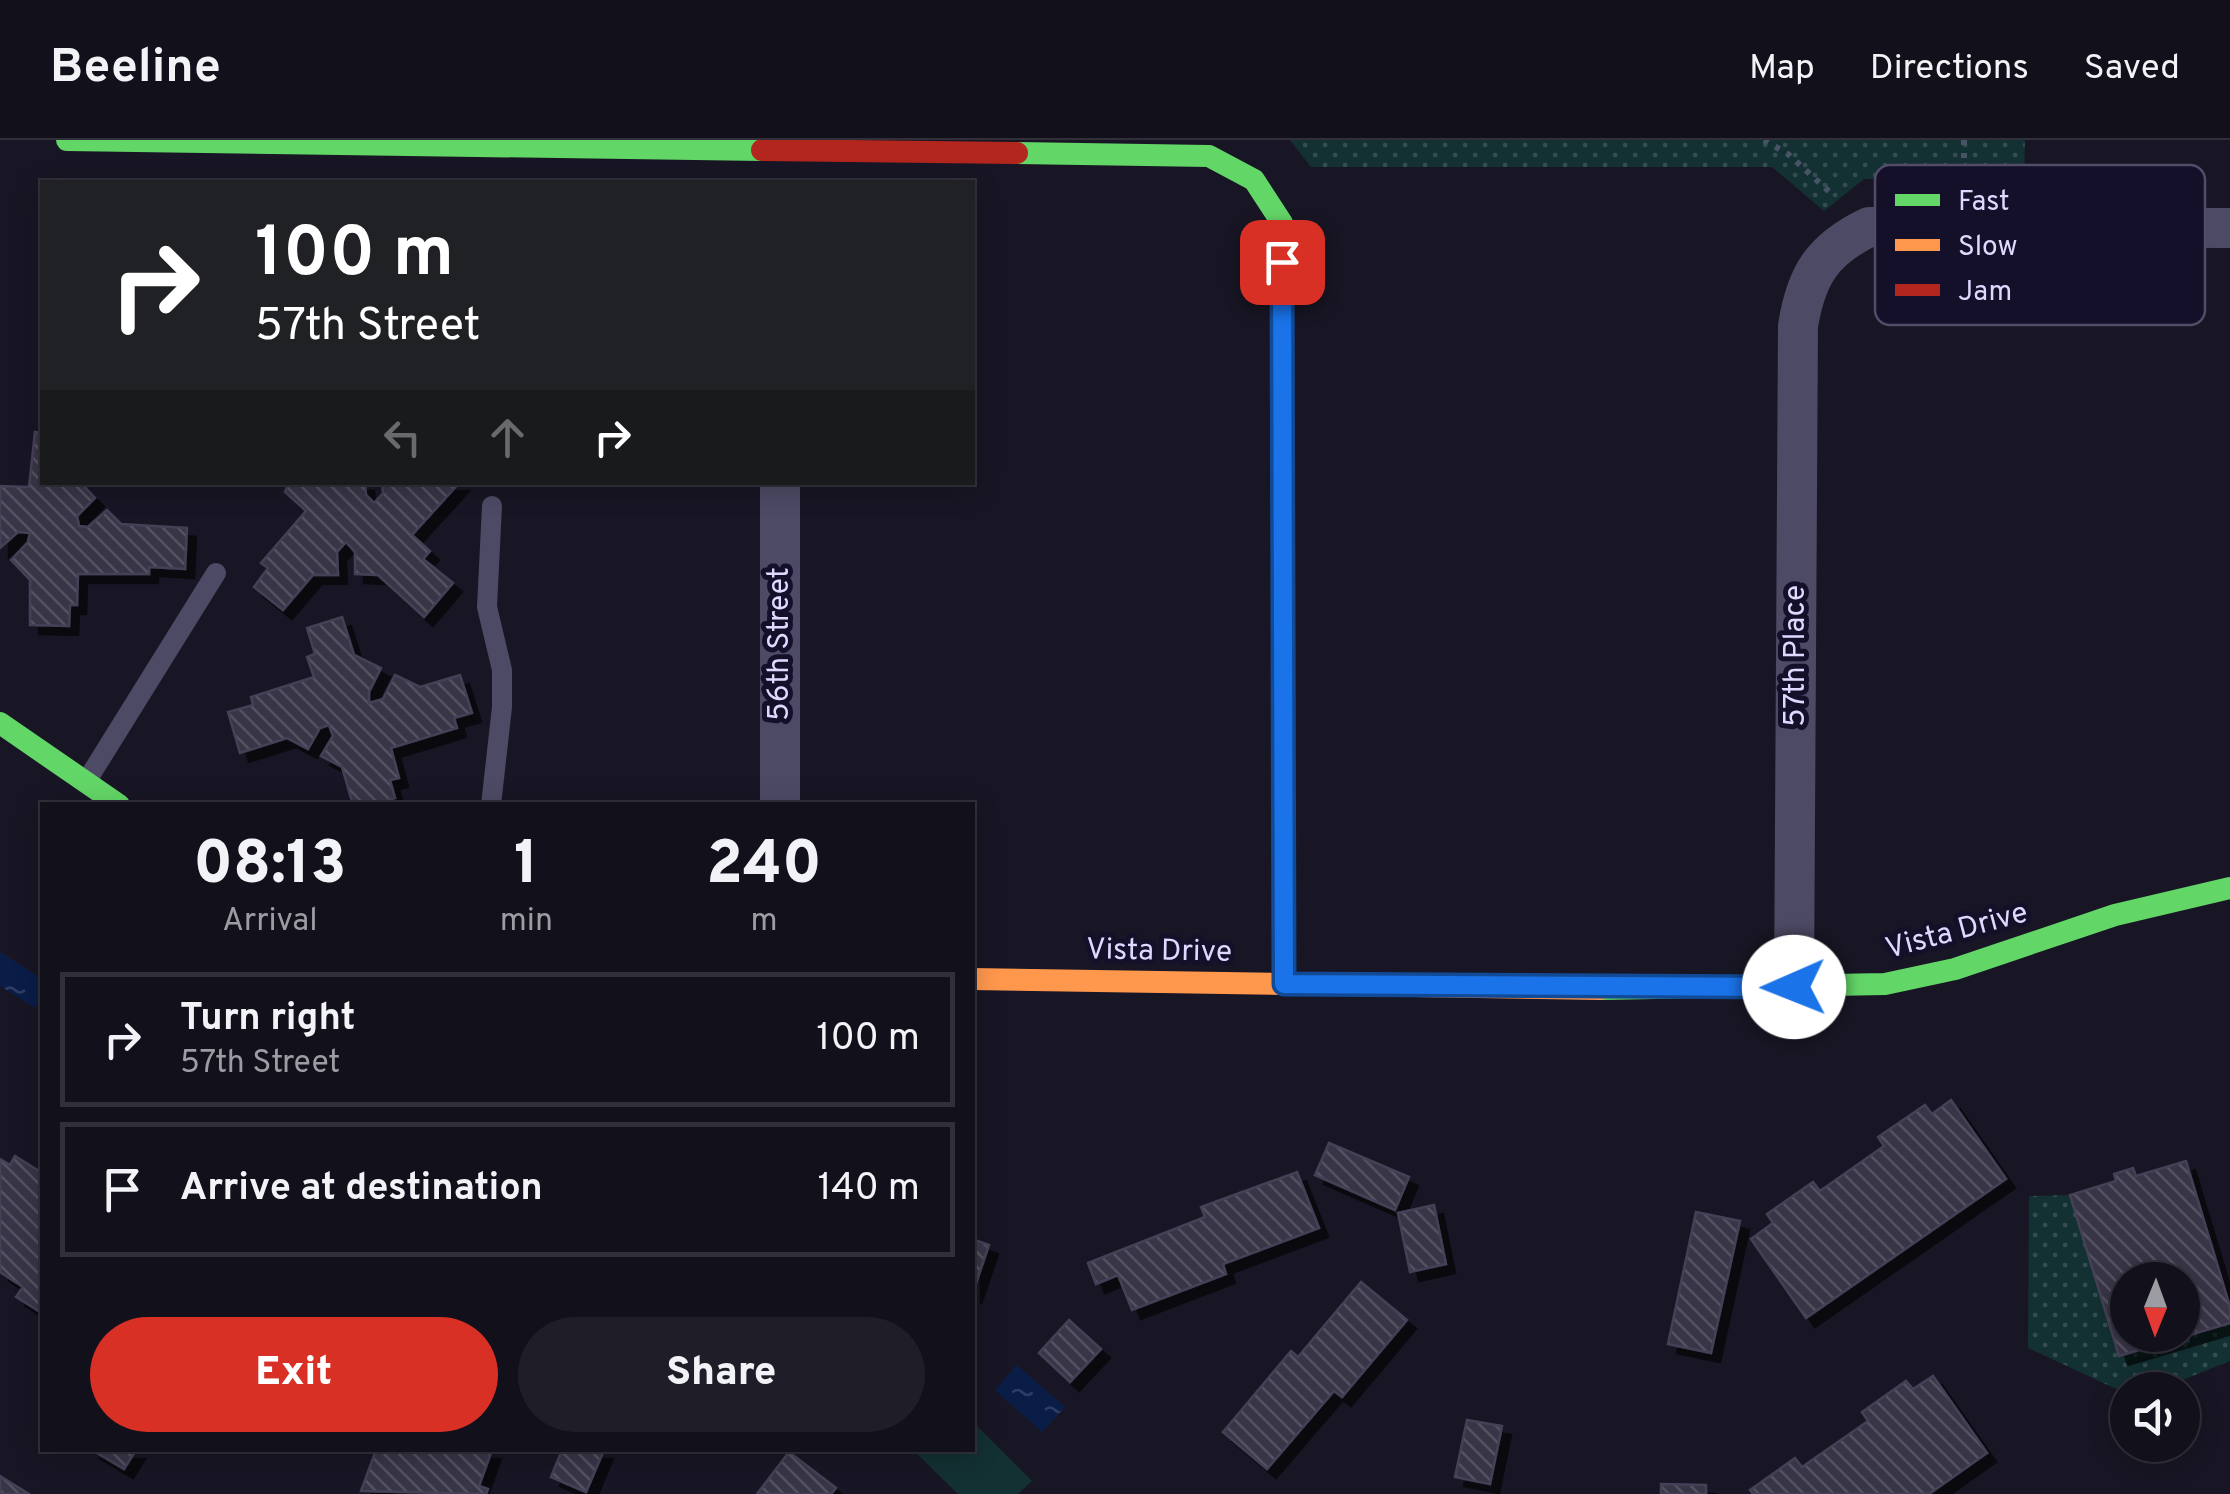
<!DOCTYPE html>
<style>
body{margin:0;font-family:Overpass,sans-serif;background:#1f1e28;color:#f1f3f6;height:100vh;display:flex;flex-direction:column;font-size:38px;white-space:nowrap}
*{box-sizing:border-box;margin:0}
p{font-size:32px;color:#9c9da3}
.icon{flex:none;width:55px;height:55px;fill:none;stroke:currentColor;stroke-width:2;stroke-linecap:round;stroke-linejoin:round}
.map{position:relative;flex:1;overflow:hidden}
.side{position:absolute;left:40px;top:662px;width:935px;height:650px;display:flex;flex-direction:column;background:#12101b;border-radius:0px;box-shadow:0 5px 25px #0003,0 0 0 2px #31303a}
.side>*{flex:none}
.guide{position:absolute;left:40px;top:40px;width:935px;height:305px;border-radius:0px;box-shadow:0 5px 25px #0003,0 0 0 2px #31303a;background:#202124;color:#fff;overflow:hidden}
.needle{width:65px;rotate:181deg}
.buttons{position:absolute;left:2110px;top:1122px;display:grid;gap:20px}
.buttons a{display:grid;place-items:center;width:90px;height:90px;border-radius:50%;background:#12101b;box-shadow:0 5px 25px #0003,0 0 0 2px #31303a;font-size:50px}
.pin{position:absolute;display:grid;place-items:center;width:85px;height:85px;color:#fff;margin:-42px;border-radius:20px;box-shadow:0 5px 15px #0006}
.me{position:absolute;width:110px;margin:-55px;rotate:269deg;stroke-linejoin:round;filter:drop-shadow(0 0 8px #0008)}
.turn{display:flex;align-items:center;gap:35px;height:210px;padding:0 50px;font-size:45px}
.turn .icon{width:130px;height:130px;stroke-width:2.5}
.turn b{display:block;font-size:70px;line-height:85px}
.lanes{display:flex;align-items:center;height:95px;padding:0 50px;background:#0003;justify-content:center;gap:50px;direction:ltr}
.lanes .off{opacity:.35}
.eta{display:flex;justify-content:space-evenly;align-items:center;height:170px;text-align:center}
.eta b{font-size:60px;font-weight:800;line-height:70px}
.cta{display:flex;gap:20px;margin-top:auto;padding:20px 50px}
.cta a{flex:1;height:115px;border-radius:60px;background:#d93025;color:#fff;font-size:40px;font-weight:800;line-height:115px;text-align:center}
.cta a+a{background:#1f1e28;color:#f1f3f6}
ul{padding:0;list-style:none}
li{display:flex;align-items:center;gap:30px;height:135px;margin:0 20px 15px;padding:0 30px;border:5px solid #31303a;border-radius:0px}
li div{flex:1}
li b{display:block;font-size:38px}
li em{font-style:normal}
header{display:flex;align-items:center;gap:60px;box-sizing:border-box;height:140px;padding:0 50px;background:#12101b;border-bottom:2px solid #31303a}
header strong{font-size:48px}
nav{display:flex;gap:55px;margin-inline-start:auto;font-size:35px}
.map>svg:first-child{display:block}
.grass{fill:#133032}
.park{fill:url(#park-dots)}
.water{fill:url(#water-ripples)}
.building{fill:url(#building-back-hatch);stroke:#454157;stroke-width:2.5;fill-rule:evenodd;filter:url(#shadow)}
.lines{fill:none;stroke-linecap:round;stroke-linejoin:round}
.path{stroke:#475465;stroke-width:6;stroke-dasharray:5 8;stroke-linecap:butt}
.lane{stroke:#4d4a65;stroke-width:20}
.street{stroke:#4d4a65;stroke-width:40}
.fast{stroke:#63d668;stroke-width:22}
.slow{stroke:#ff974d;stroke-width:22}
.jam{stroke:#b3261e;stroke-width:22}
.route-casing{stroke:#114b97;stroke-width:25}
.route{stroke:#1a73e8;stroke-width:18}
.labels{text-anchor:middle;dominant-baseline:central;stroke-width:10;stroke-linejoin:round;paint-order:stroke}
.street-label{font-size:30px;fill:#dfd9ff;stroke:#15102a}
.key{fill:#15102a;stroke:#524c6a;stroke-width:2.5}
.key-label{font-size:28px;fill:#dfd9ff}
</style>
<header>
<strong>Beeline</strong>
<nav><a>Map</a><a>Directions</a><a>Saved</a></nav>
</header>
<div class="map">
<svg width="2230" height="1354" viewBox="0 0 2230 1354">
<defs>
<pattern id="park-dots" width="8" height="8" patternUnits="userSpaceOnUse" patternTransform="scale(2.5)"><rect width="8" height="8" fill="#133032"/><path d="M2 2h.1M6 6h.1" fill="none" stroke="#354d51" stroke-width="1.8" stroke-linecap="round"/></pattern>
<pattern id="water-ripples" width="26" height="14" patternUnits="userSpaceOnUse" patternTransform="scale(2.5)"><rect width="26" height="14" fill="#0a1d47"/><path d="M2 4q2-2 4 0t4 0M15 11q2-2 4 0t4 0" fill="none" stroke="#2d3d63"/></pattern>
<pattern id="building-back-hatch" width="6" height="6" patternUnits="userSpaceOnUse" patternTransform="scale(2.5)"><rect width="6" height="6" fill="#383446"/><path d="M-1 5l2 2M0 0l6 6M5-1l2 2" fill="none" stroke="#545162"/></pattern>
<filter id="shadow"><feDropShadow dx="9" dy="9" stdDeviation="0" flood-color="#0009"/></filter>
</defs>
<rect width="100%" height="100%" fill="#181624"/>
<!-- grass -->
<path class="grass" d="M973 1282 1032 1341 1018 1354H958L913 1310H972Z"/>
<!-- park -->
<g class="park">
<path d="M1290 0H2025L2024 40 1864 39 1824 71 1772 27H1311Z"/>
<path d="M2070 1055 2119 1216 2230 1183V1221L2157 1250H2128L2127 1254 2028 1208 2029 1056Z"/>
</g>
<!-- water -->
<g class="water">
<path d="M0 812 42 839V856L35 868 0 846Z"/>
<path d="M1017 1225 1065 1267 1042 1292 995 1250Z"/>
</g>
<!-- building -->
<g class="building">
<path d="M35 292 42 293V342H80L95 358 77 376 79 386 88 387 107 370 121 384 187 388 185 429 149 427V434H78L77 465H70L69 486 30 485V440L11 420 28 402 30 393 18 392 0 408V346L29 347Z"/>
<path d="M289 342H365L366 355 374 363 383 353 382 342H460L412 395 430 411 423 419 453 443 424 477 378 435 355 434V412L346 402 337 412 338 435H313L283 470 254 447 268 428 261 423 306 371 285 352Z"/>
<path d="M342 477 354 515 381 528 369 552V563L383 559 395 535 420 547 460 535 472 573 454 578 457 588 391 608 399 638 390 640 395 658 374 665H353L342 627 321 616 333 596 329 585 320 588 308 609 287 598 240 613 228 572 253 565 251 557 314 537 307 517 315 514 307 488Z"/>
<path d="M1951 960 2006 1039 1806 1178 1751 1099 1773 1083 1767 1074 1813 1042 1820 1051 1884 1006 1878 997 1925 965 1932 974Z"/>
<path d="M1329 1003 1409 1037 1395 1070 1315 1035Z"/>
<path d="M15 1016 42 1033V1173L16 1157 23 1147 0 1132V1019L10 1025Z"/>
<path d="M2186 1021 2230 1167V1183L2119 1216 2070 1055 2116 1041 2114 1034 2133 1028 2136 1036ZM2128 1140H2182V1195H2128Z"/>
<path d="M1297 1032 1319 1088 1223 1124 1226 1134 1132 1170 1118 1135 1096 1144 1088 1123 1205 1077 1201 1067Z"/>
<path d="M1434 1065 1446 1124 1410 1132 1398 1073Z"/>
<path d="M1696 1072 1740 1081 1711 1213 1668 1204Z"/>
<path d="M972 1099 989 1105 972 1155Z"/>
<path d="M1361 1142 1407 1180 1342 1257 1334 1251 1267 1329 1223 1292 1291 1211 1298 1217Z"/>
<path d="M1069 1180 1101 1209 1070 1242 1039 1213Z"/>
<path d="M1933 1236 1987 1313 1929 1354H1753L1750 1350 1795 1318 1802 1327 1868 1281 1862 1272 1906 1241 1913 1249Z"/>
<path d="M1467 1280 1502 1286 1490 1344 1455 1337Z"/>
<path d="M92 1310H136L124 1329Z"/>
<path d="M376 1310H492L479 1346 488 1349 486 1354 361 1351Z"/>
<path d="M562 1310H604L586 1352 551 1337Z"/>
<path d="M789 1312 836 1348 831 1354H757Z"/>
<path d="M0 1336 29 1354H0Z"/>
<path d="M1661 1344 1706 1345V1354H1661Z"/>
</g>
<g class="lines">
<!-- path -->
<g class="path">
<path d="M1764 0 1788 14 1834 56"/>
<path d="M1964 44V0"/>
</g>
<!-- lane -->
<g class="lane">
<path d="M86 642 216 433"/>
<path d="M491 665 502 567V530L487 467 492 366"/>
</g>
<!-- street -->
<g class="street">
<path d="M780 665V342"/>
<path d="M1794 847 1798 186C1806 135 1823 109 1869 87L2230 88"/>
</g>
<!-- fast -->
<g class="fast">
<path d="M67 0 762 10"/>
<path d="M1017 13 1209 16 1254 40 1282 83 1283 482"/>
<path d="M0 583 119 665"/>
<path d="M1600 849 1885 844 1955 829 2115 775 2230 748"/>
</g>
<!-- slow -->
<g class="slow">
<path d="M1283 482 1284 844"/>
<path d="M972 839 1600 849"/>
</g>
<!-- jam -->
<path class="jam" d="M762 10 1017 13"/>
</g>
<g class="lines">
<defs>
<path id="route" d="M1282 122 1284 844 1794 847"/>
</defs>
<!-- route casing -->
<use href="#route" class="route-casing"/>
<!-- route -->
<use href="#route" class="route"/>
</g>
<g class="labels">
<!-- street labels -->
<g class="street-label">
<text transform="translate(780 504) rotate(-90)">56th Street</text>
<text transform="translate(1796 516) rotate(-90)">57th Place</text>
<text transform="translate(1957 792) rotate(-15)">Vista Drive</text>
<text transform="translate(1159 812) rotate(1)">Vista Drive</text>
</g>
</g>
<!-- legend -->
<rect x="1875" y="25" width="330" height="160" rx="15" class="key"/>
<rect x="1895" y="54" width="45" height="12" fill="#63d668"/>
<rect x="1895" y="99" width="45" height="12" fill="#ff974d"/>
<rect x="1895" y="144" width="45" height="12" fill="#b3261e"/>
<g class="key-label">
<text x="1958" y="70">Fast</text>
<text x="1958" y="115">Slow</text>
<text x="1958" y="160">Jam</text>
</g>
</svg>
<div class="buttons">
<a><svg class="needle" viewBox="-14 -14 28 28"><path d="M0-13l5 13h-10z" fill="#e53935"/><path d="M0 13l5-13h-10z" fill="#9c9da3"/></svg></a>
<a><svg class="icon" aria-label="sound" viewBox="0 0 24 24"><path d="M4 9h4l5-4v14l-5-4H4zM17 9q2 3 0 6"/></svg></a>
</div>
<div class="pin" style="left:1282px;top:122px;background:#d93025"><svg class="icon" aria-label="arrive" viewBox="0 0 24 24"><path d="M6 21V4h12l-3 4 3 4H6"/></svg></div>
<svg class="me" style="left:1794px;top:847px" viewBox="-20 -20 40 40"><circle r="19" fill="#fff"/><path d="M0-13L10 11 0 6-10 11z" fill="#1a73e8"/></svg>
<div class="guide">
<div class="turn"><svg class="icon" aria-label="right" viewBox="0 0 24 24"><path d="M7 20v-9h11M14 6l5 5-5 5"/></svg><div><b>100 m</b>57th Street</div></div>
<div class="lanes"><svg class="icon off" aria-label="left" viewBox="0 0 24 24"><path d="M17 20v-9H6M10 6l-5 5 5 5"/></svg><svg class="icon off" aria-label="ahead" viewBox="0 0 24 24"><path d="M12 20V5M6 11l6-6 6 6"/></svg><svg class="icon" aria-label="right" viewBox="0 0 24 24"><path d="M7 20v-9h11M14 6l5 5-5 5"/></svg></div>
</div>
<section class="side">
<div class="eta">
<div><b>08:13</b><p>Arrival</p></div>
<div><b>1</b><p>min</p></div>
<div><b>240</b><p>m</p></div>
</div>
<ul>
<li><svg class="icon" aria-label="right" viewBox="0 0 24 24"><path d="M7 20v-9h11M14 6l5 5-5 5"/></svg><div><b>Turn right</b><p>57th Street</p></div><em>100 m</em></li>
<li><svg class="icon" aria-label="arrive" viewBox="0 0 24 24"><path d="M6 21V4h12l-3 4 3 4H6"/></svg><div><b>Arrive at destination</b></div><em>140 m</em></li>
</ul>
<div class="cta"><a>Exit</a><a>Share</a></div>
</section>
</div>
